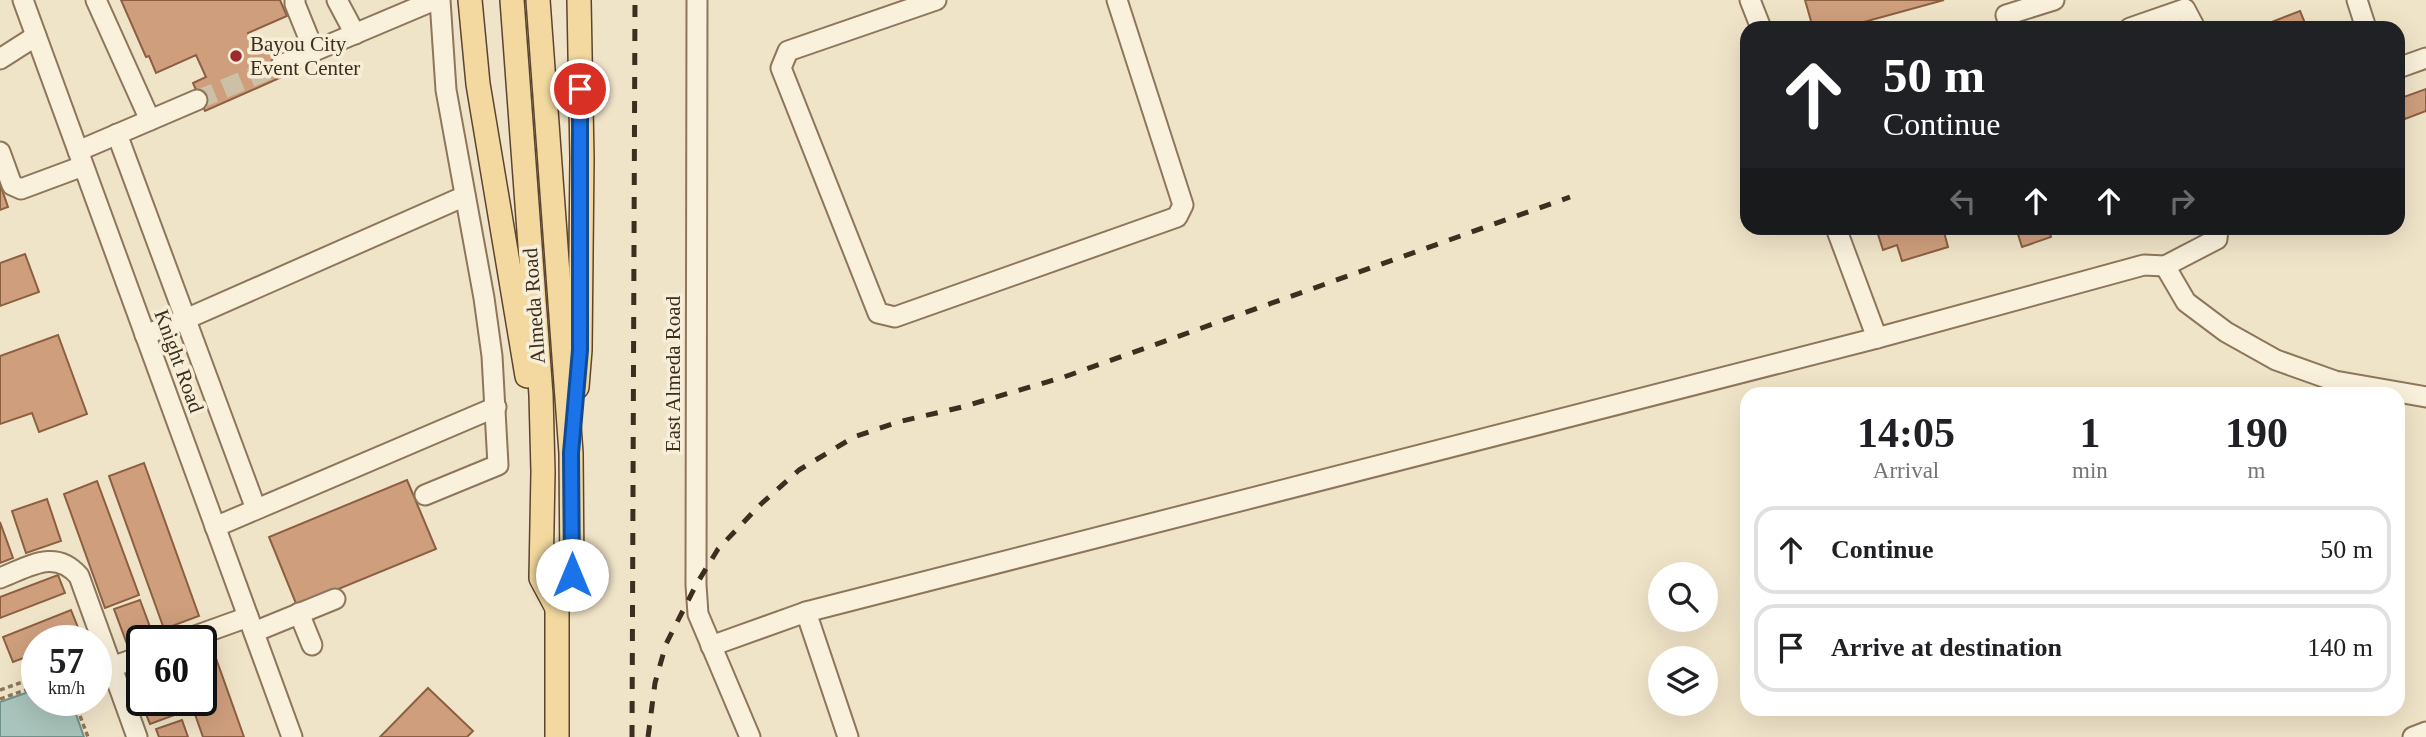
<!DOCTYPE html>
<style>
body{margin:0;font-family:Georgia,serif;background:#f2f2f2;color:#202124;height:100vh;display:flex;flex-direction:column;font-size:26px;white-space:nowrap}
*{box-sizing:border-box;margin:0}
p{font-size:23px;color:#757577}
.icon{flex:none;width:38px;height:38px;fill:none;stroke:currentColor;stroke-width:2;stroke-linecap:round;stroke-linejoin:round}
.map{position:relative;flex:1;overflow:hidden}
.drawer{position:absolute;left:1740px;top:387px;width:665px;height:329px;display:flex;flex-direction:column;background:#fff;border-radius:21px;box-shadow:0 7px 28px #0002}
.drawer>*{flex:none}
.banner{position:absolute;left:1740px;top:21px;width:665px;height:214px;border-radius:21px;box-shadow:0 7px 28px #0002;background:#202124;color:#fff;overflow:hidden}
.buttons{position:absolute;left:1648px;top:562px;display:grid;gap:14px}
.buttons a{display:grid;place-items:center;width:70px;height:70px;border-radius:50%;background:#fff;box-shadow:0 7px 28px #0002;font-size:35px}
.speed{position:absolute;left:21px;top:625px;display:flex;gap:14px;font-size:35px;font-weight:700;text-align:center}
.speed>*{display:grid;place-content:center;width:91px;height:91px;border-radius:50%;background:#fff;box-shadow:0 7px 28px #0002;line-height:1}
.speed small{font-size:18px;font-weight:400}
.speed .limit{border:4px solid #111;border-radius:10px;background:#fff;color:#111}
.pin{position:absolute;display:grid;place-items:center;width:60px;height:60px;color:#fff;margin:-30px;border:4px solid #fff;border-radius:50%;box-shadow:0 2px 7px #0007}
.me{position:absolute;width:77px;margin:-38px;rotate:0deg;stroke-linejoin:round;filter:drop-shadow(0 0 5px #0008)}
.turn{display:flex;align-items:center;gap:24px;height:147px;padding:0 28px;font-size:32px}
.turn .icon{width:91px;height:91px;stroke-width:2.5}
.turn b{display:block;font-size:49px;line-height:60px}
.lanes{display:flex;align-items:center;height:66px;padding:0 28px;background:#0003;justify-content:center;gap:35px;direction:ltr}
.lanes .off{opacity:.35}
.eta{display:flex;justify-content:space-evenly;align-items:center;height:119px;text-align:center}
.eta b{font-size:42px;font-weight:800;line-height:49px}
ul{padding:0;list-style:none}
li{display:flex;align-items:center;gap:21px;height:88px;margin:0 14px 10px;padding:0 14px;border:4px solid #e0e0e0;border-radius:21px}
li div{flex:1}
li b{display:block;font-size:26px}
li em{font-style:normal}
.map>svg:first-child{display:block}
.water{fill:#a9c4bc;stroke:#6f938a;stroke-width:2}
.building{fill:#cf9f7d;stroke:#8d5f41;stroke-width:2}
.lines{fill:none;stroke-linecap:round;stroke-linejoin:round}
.minor-tunnel{stroke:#ccc0a6;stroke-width:19;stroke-dasharray:19 10;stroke-linecap:butt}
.minor-casing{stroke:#8d765c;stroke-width:23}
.major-casing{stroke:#5b4430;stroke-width:26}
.path{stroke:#8d765c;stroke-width:3.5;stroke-dasharray:5 3.5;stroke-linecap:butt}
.minor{stroke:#faf1dc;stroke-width:19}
.major{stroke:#f3d9a0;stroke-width:23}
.rail{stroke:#3d2e20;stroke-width:5;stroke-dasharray:12 12;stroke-linecap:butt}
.route-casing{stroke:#114b97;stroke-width:18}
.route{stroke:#1a73e8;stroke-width:12}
.poi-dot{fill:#9e2a2b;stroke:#f7eed8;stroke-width:2.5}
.labels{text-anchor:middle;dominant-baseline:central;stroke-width:7;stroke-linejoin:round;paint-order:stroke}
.poi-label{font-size:21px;fill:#3d2e20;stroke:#f7eed8;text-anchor:start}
.street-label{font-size:21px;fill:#3d2e20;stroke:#f7eed8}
</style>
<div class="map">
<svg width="2426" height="737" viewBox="0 0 2426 737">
<rect width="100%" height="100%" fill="#f0e4c8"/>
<!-- water -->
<path class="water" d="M37 689V700H71L84 737H0V702Z"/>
<!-- building -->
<g class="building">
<path d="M121 0H280L287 16 248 33 257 53 272 47 284 76 205 111 193 83 206 77 196 55 156 73 149 56 146 57Z"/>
<path d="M1805 0H1944L1842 28H1813Z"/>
<path d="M2300 11 2307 28H2271L2269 23Z"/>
<path d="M2426 89V111L2405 119 2398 99Z"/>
<path d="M0 184 8 207 0 210Z"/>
<path d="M1876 228H1958L1944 232 1948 247 1902 261 1897 245 1883 250Z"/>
<path d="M2016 228H2048L2051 237 2022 247Z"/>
<path d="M2064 228H2079V231L2065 233Z"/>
<path d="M25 254 39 292 0 306V263Z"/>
<path d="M58 335 87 414 39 432 32 413 0 424V356Z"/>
<path d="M144 463 199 616 164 629 109 476Z"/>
<path d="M407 480 436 549 297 606 269 537Z"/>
<path d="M97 481 139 595 105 608 64 494Z"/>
<path d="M47 499 61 541 26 553 12 511Z"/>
<path d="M0 522 13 558 0 563Z"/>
<path d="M58 575 65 593 0 618V597Z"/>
<path d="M140 600 153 635 127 644 114 609Z"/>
<path d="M71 610 83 640H37V653L13 662 3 637Z"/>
<path d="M212 647 244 737H203L190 700H201V650Z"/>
<path d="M142 682V700H175L180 713 150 724 134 685Z"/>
<path d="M428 688 473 731 467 737H380Z"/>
<path d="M182 720 188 737H159L156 729Z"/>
</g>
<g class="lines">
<!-- minor-tunnel -->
<path class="minor-tunnel" d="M197 100 281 65"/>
<defs>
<g id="minor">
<path d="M23 0 292 737"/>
<path d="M96 0 150 120"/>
<path d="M295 0V4L314 51"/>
<path d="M337 0 355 34"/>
<path d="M697 0 696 585 698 614 750 737"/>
<path d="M936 0 788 51 781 68 878 313 895 317 1177 217 1183 205 1117 0"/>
<path d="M1750 0 1761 28"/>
<path d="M2357 0 2366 28"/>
<path d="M2010 28 2006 15 2054 0"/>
<path d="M2130 28 2185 9 2195 28"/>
<path d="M0 59 36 36"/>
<path d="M281 65 435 0"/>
<path d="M2398 68 2426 58"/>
<path d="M117 134 256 509"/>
<path d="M78 151 197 100"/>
<path d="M0 152 12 185 21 189 83 166"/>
<path d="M1836 228 1877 338"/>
<path d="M2165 266 2186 302 2226 332 2276 360 2335 381 2426 397"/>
<path d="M145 335 186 319 465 196"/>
<path d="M425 495 498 465 492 356 484 298 446 90 440 0"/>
<path d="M215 527 496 407"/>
<path d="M0 578C29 567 55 548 79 576L137 737"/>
<path d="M806 612 848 737"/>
<path d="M299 613 312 645"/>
<path d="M254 632 335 599"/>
<path d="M184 640 248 617"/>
<path d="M711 646 806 612 1877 338 2144 265 2165 266 2217 239 2218 228"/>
<path d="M112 667 142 656"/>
<path d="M2413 737 2426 732"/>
</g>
<g id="major">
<path d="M470 0 478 84 527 376"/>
<path d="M512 0 541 395 543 472 541 578 557 608"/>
<path d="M538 0 571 453 572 575 557 608V737"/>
<path d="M577 387 580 350 582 158 579 0"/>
</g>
</defs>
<!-- minor casing -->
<use href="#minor" class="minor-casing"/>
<!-- major casing -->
<use href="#major" class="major-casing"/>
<!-- path -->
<g class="path">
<path d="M0 690 37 677"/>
<path d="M0 699 37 686"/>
<path d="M74 700 88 737"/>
</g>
<!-- minor -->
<use href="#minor" class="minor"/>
<!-- major -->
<use href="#major" class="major"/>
<!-- rail -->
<g class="rail">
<path d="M632 737 635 0"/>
<path d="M648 737 655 683 666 644 696 585 718 549 761 504 799 470 854 437 898 422 962 407 1064 377 1570 197"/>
</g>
</g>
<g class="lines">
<defs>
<path id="route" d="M572 575 571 453 580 350V89"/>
</defs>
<!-- route casing -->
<use href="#route" class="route-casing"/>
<!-- route -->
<use href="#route" class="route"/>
</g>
<!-- markers -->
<circle class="poi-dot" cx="236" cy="56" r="7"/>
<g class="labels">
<!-- poi labels -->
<g class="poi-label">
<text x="250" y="44">Bayou City<tspan x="250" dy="24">Event Center</tspan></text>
</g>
<!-- street labels -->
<g class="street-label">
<text transform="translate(534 306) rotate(-94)">Almeda Road</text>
<text transform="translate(179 361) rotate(70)">Knight Road</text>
<text transform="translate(673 374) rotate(-90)">East Almeda Road</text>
</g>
</g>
</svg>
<div class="buttons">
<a><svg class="icon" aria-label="search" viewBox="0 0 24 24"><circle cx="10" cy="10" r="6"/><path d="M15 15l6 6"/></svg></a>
<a><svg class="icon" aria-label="layers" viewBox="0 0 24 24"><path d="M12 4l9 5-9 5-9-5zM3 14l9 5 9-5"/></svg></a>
</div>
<div class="speed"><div>57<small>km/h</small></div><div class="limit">60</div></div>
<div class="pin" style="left:580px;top:89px;background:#d93025"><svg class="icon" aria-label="arrive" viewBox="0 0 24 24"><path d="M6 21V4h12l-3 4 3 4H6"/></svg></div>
<svg class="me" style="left:572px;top:575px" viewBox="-20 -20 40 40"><circle r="19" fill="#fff"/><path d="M0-13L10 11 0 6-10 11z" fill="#1a73e8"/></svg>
<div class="banner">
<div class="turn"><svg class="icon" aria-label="ahead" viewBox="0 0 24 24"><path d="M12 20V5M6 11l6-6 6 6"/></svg><div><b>50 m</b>Continue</div></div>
<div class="lanes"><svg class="icon off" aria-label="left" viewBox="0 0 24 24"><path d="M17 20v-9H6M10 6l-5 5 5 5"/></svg><svg class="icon" aria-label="ahead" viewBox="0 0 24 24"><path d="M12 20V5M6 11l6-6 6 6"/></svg><svg class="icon" aria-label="ahead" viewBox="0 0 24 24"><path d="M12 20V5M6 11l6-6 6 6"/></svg><svg class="icon off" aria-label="right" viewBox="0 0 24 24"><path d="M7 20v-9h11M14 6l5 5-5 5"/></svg></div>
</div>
<section class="drawer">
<div class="eta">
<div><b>14:05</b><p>Arrival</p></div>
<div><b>1</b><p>min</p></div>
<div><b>190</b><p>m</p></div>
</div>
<ul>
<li><svg class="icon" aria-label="ahead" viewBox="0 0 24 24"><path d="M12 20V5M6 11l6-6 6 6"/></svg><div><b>Continue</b></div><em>50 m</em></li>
<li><svg class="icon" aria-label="arrive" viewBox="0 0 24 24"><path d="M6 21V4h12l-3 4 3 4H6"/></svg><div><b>Arrive at destination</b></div><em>140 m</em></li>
</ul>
</section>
</div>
